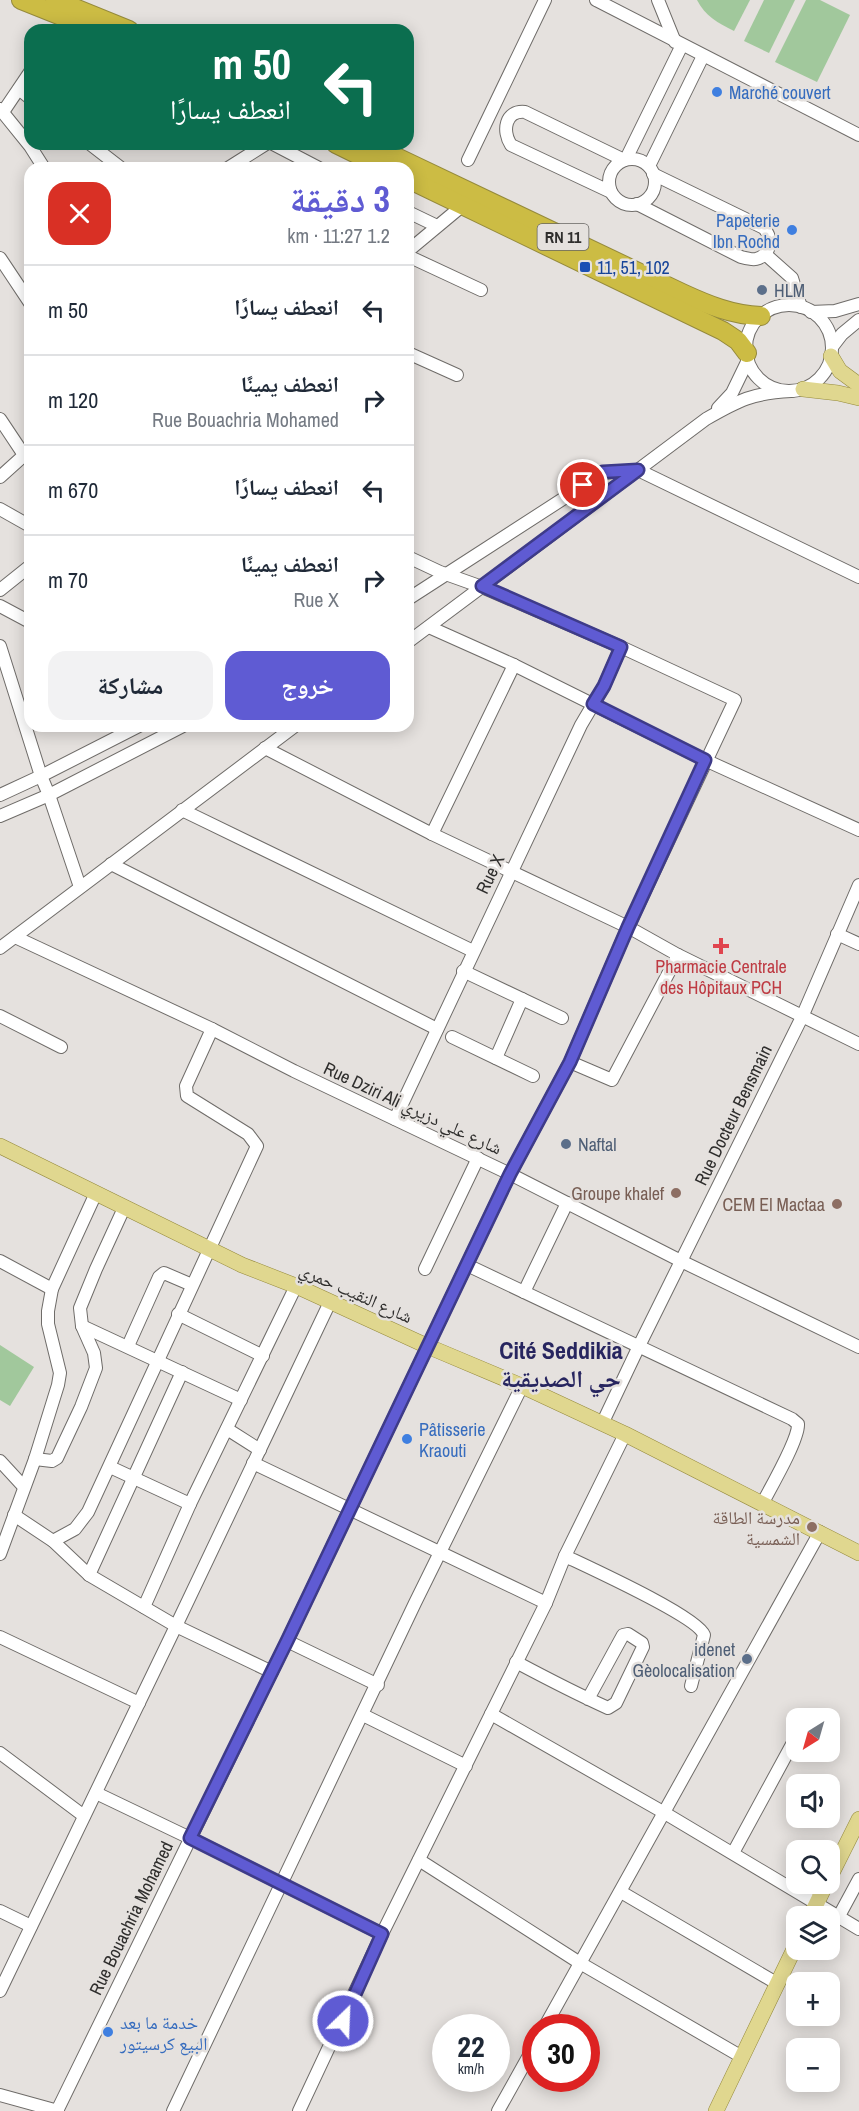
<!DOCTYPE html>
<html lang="ar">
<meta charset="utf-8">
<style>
body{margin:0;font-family:"Archivo Narrow","Noto Naskh Arabic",sans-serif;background:#f2f2f3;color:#1f2937;direction:rtl;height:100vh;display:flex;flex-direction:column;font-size:22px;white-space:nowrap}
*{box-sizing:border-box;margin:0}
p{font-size:20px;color:#747a83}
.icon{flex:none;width:33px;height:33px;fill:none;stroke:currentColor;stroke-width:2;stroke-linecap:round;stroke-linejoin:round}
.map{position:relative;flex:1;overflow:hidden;direction:ltr}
.details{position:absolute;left:24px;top:162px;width:390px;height:570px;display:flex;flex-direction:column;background:#fff;border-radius:18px;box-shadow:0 3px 15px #0003;direction:rtl}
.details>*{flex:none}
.top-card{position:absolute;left:24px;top:24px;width:390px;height:126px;border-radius:18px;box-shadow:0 3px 15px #0003;direction:rtl;background:#0b6e4f;color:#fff;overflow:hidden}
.needle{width:39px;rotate:217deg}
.fabs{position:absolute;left:786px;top:1708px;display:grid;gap:12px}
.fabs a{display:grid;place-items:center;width:54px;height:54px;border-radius:12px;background:#fff;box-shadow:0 3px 15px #0003;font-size:30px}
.speed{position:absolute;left:432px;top:2014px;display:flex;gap:12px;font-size:30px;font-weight:700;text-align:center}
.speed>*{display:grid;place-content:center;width:78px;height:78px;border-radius:50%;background:#fff;box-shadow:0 3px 15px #0003;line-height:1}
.speed small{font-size:15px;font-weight:400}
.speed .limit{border:9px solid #d22;background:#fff;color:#111}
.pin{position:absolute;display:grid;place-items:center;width:51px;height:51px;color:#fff;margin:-26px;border:3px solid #fff;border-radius:50%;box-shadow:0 2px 6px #0007}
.me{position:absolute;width:66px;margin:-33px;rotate:24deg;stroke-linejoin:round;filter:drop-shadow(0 0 4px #0008)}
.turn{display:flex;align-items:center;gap:21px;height:126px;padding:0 24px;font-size:27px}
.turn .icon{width:78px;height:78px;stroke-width:2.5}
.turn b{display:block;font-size:42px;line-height:51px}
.round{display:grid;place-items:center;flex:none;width:63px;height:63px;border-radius:18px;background:#f2f2f3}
.overview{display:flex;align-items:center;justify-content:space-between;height:102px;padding:0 24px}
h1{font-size:36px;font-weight:700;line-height:45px;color:#5f5bd3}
.primary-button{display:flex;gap:12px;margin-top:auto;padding:12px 24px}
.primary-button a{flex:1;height:69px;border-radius:18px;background:#5f5bd3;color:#fff;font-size:24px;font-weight:700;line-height:69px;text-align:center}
.primary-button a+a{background:#f2f2f3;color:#1f2937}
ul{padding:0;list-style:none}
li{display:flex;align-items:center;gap:18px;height:90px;padding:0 24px;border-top:2px solid #e0e1e3}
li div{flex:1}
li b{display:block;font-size:22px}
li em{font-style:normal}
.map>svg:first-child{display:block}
.green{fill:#a1c89c}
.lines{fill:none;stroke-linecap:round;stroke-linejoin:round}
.minor-casing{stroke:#6f6c69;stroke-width:14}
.major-casing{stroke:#958a3c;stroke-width:16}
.highway-casing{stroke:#958a3c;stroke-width:20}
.minor{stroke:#fff;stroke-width:12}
.major{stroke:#e0d78f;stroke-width:15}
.highway{stroke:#ccbc44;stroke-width:18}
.route-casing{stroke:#3e3b89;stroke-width:15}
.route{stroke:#5f5bd3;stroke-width:10}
.shop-dot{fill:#3f7fe0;stroke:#e5e1de;stroke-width:2}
.transit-dot{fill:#1a4fb4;stroke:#e5e1de;stroke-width:2}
.service-dot{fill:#5c6f8a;stroke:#e5e1de;stroke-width:2}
.health-dot{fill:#e0444e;stroke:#e5e1de;stroke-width:2}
.education-dot{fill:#8d6e63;stroke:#e5e1de;stroke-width:2}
.labels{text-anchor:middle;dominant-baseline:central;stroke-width:5;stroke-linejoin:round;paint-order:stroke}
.shield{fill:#e5e1de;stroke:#666462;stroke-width:1.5}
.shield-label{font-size:16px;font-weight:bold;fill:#2f2e2d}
.shop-label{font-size:18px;fill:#366cbe;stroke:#e5e1de;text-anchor:start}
.transit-label{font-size:18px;fill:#164399;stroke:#e5e1de;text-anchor:start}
.service-label{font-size:18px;fill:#4e5e75;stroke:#e5e1de;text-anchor:start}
.street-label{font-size:18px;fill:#2f2e2d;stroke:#e5e1de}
.health-label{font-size:18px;fill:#be3a42;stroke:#e5e1de}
.education-label{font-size:18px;fill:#785e54;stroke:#e5e1de;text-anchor:end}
.district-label{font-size:24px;font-weight:bold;fill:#27255f;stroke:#e5e1de}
</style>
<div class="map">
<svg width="859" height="2111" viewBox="0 0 859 2111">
<rect width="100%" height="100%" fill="#e5e1de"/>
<!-- green -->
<g class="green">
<path d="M697 0H750L734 31C718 23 705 16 697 0Z"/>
<path d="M764 0H795L769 53 744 41Z"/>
<path d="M806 0H820L850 15 817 82 775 62Z"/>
<path d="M0 1345 34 1367 10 1406 0 1400Z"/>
</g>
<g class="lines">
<defs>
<g id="minor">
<path d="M596 0 859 135"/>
<path d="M658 0 675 42"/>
<path d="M19 89 30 98"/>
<path d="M0 109 30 146 44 168"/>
<path d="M3 112 30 72"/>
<path d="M90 144 121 168"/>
<path d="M273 144 319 168"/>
<path d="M626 159 682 45"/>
<circle cx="632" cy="182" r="23"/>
<path d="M468 160 545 0"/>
<path d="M649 166 703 56"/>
<path d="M228 168 266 144"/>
<path d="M611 192 511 145C502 131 505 110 525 112L624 160"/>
<path d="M637 204 741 257C745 258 752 260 756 259 771 255 773 239 764 228L653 174"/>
<path d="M408 212 437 226"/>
<path d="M408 251 462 206"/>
<path d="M765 254 792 278 801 307"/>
<path d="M408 256 481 290"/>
<path d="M0 258 30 303"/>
<circle cx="789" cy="348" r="43"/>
<path d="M811 312 835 311 859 304"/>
<path d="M832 347 842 334 859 320"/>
<path d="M408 353 457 375"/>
<path d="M718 408 732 393 748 360"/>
<path d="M0 419 24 455"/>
<path d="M0 477 30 450"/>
<path d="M0 509 30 526"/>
<path d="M0 590 30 566"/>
<path d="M408 599 603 473 638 470 859 577"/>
<path d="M0 606 30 622"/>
<path d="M429 627 514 665 705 760 859 830"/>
<path d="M408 642 706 419C739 400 753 393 791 391"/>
<path d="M0 646 41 776 49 795 80 887"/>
<path d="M265 748 432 834 628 927 678 955 859 1044"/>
<path d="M0 795 41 776 139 726"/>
<path d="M182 810 473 951"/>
<path d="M0 816 49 795 183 726"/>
<path d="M432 834 514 665"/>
<path d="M111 864 437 1029"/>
<path d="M837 934 859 944"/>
<path d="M15 937 212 1029 294 1071 510 1174 681 1261 859 1347"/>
<path d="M0 948 295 726"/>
<path d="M463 971 562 1018"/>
<path d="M0 1016 61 1047"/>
<path d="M452 1037 533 1076"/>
<path d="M496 1058 522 999"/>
<path d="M570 1062 612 1080 678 955"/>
<path d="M395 1119 581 725 604 686 621 647"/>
<path d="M0 1261 52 1289"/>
<path d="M467 1265 792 1419 798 1424C799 1439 771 1487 762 1504"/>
<path d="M425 1269 478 1158"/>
<path d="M524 1292 567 1203"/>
<path d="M178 1314 263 1356"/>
<path d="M82 1326 241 1400"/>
<path d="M128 1346 159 1277 164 1273 192 1285"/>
<path d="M602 1424 639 1346 802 1017 859 885"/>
<path d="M227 1429 260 1450"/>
<path d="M35 1459 52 1461 57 1458 81 1407 96 1368 94 1353 82 1326 80 1308 96 1269 124 1208"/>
<path d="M0 1461 24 1487"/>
<path d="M253 1463 546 1603"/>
<path d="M110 1467 190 1504"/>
<path d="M14 1515 53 1541 89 1575 176 1626 272 1672"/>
<path d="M53 1541 75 1529 88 1512 257 1146 248 1134 187 1096 186 1086 212 1029"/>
<path d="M0 1554 35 1459 58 1385 60 1373 48 1324V1311L52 1289 96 1193"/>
<path d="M565 1556C588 1567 698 1617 704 1635L691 1686"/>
<path d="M89 1575 182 1372"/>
<path d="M144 1607 190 1504 296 1286"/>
<path d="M0 1637 139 1703"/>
<path d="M287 1641 378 1685"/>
<path d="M516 1662C546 1678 577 1694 608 1708L616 1703 643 1647 642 1643 628 1634 623 1635 588 1699"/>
<path d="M491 1714 663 1812 859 1929"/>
<path d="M363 1715 466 1766"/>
<path d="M0 1753 84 1816"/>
<path d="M96 1793 190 1838 382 1934"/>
<path d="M733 1853 796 1737"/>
<path d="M419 1860 580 1963 742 2057"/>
<path d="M621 1892 778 1984"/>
<path d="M0 1911 31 1926"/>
<path d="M839 1916 859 1879"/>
<path d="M0 1991 176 1626 330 1302"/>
<path d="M544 2028 820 1532"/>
<path d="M0 2095 58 2111"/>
<path d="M57 2111 287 1641 510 1174 570 1062 628 927 735 700 621 647 482 587 440 572 408 557"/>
<path d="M173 2111 415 1603 522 1386"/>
<path d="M299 2111 382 1934 546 1603 565 1556 625 1434"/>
<path d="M498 2111 536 2043"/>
</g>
<g id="major">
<path d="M831 356 840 371 859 385"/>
<path d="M803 389 838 393 859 398"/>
<path d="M0 1146 242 1265 296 1286 427 1346 522 1386 625 1434 859 1553"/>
<path d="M830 1877 859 1819"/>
<path d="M810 1917 826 1884"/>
<path d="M716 2111 796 1945"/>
</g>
<g id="highway">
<path d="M21 0 96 30"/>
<path d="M55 0 129 30"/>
<path d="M336 144 385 168"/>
<path d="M369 144 682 293C708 305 732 315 761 316"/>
<path d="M408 179 723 331 738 341 747 353"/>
</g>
</defs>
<!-- minor casing -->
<use href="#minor" class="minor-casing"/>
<!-- major casing -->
<use href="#major" class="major-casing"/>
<!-- highway casing -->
<use href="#highway" class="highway-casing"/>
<!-- minor -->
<use href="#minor" class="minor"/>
<!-- major -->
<use href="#major" class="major"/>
<!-- highway -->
<use href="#highway" class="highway"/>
</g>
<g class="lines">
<defs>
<path id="route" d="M343 2021 382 1934 190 1838 287 1641 510 1174 570 1062 628 927 705 760 593 704 604 686 621 647 482 586 638 470 603 472 583 485"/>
</defs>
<!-- route casing -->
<use href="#route" class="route-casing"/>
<!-- route -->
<use href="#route" class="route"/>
</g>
<!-- markers -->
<g class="shop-dot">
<circle cx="717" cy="92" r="6"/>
<circle cx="792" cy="230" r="6"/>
<circle cx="407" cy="1439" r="6"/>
<circle cx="108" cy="2032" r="6"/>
</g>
<rect class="transit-dot" x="579" y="261" width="12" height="12" rx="3"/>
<g class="service-dot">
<circle cx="762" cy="290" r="6"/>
<circle cx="566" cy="1144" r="6"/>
<circle cx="747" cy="1659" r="6"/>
</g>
<path class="health-dot" d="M718 937h6v6h6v6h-6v6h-6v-6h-6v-6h6z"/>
<g class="education-dot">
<circle cx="676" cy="1193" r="6"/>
<circle cx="837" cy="1204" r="6"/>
<circle cx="812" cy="1527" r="6"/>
</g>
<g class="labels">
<!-- shield labels -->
<rect class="shield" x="537.5" y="224" width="51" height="26" rx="4.5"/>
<g class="shield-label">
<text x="563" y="237">RN 11</text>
</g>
<!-- shop labels -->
<g class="shop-label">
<text x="729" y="92">Marché couvert</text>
<text x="780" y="220" text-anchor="end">Papeterie<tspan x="780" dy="21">Ibn Rochd</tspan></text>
<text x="419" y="1429">Pâtisserie<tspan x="419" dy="21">Kraouti</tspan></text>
<text x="120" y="2022">خدمة ما بعد<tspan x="120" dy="21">البيع كرسيتور</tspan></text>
</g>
<!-- transit labels -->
<g class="transit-label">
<text x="597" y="267">11, 51, 102</text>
</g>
<!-- service labels -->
<g class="service-label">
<text x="774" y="290">HLM</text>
<text x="578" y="1144">Naftal</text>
<text x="735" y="1649" text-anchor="end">idenet<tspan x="735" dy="21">Gèolocalisation</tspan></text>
</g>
<!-- street labels -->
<g class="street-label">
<text transform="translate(490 874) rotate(-64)">Rue X</text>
<text transform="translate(413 1108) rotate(25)">Rue Dziri Ali شارع علي دزيري</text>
<text transform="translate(733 1115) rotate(-64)">Rue Docteur Bensmain</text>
<text transform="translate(356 1293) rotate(24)">شارع النقيب حمري</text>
<text transform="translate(131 1918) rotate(-64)">Rue Bouachria Mohamed</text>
</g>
<!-- health labels -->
<g class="health-label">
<text x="721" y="966">Pharmacie Centrale<tspan x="721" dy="21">des Hôpitaux PCH</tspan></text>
</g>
<!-- education labels -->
<g class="education-label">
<text x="664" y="1193">Groupe khalef</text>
<text x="825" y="1204">CEM El Mactaa</text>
<text x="800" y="1517">مدرسة الطاقة<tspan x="800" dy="21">الشمسية</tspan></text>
</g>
<!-- district labels -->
<g class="district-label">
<text x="561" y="1350">Cité Seddikia<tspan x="561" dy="28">حي الصديقية</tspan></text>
</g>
</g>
</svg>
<div class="fabs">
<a><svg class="needle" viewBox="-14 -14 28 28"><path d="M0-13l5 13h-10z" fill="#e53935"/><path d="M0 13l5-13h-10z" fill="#747a83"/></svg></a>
<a><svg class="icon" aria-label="sound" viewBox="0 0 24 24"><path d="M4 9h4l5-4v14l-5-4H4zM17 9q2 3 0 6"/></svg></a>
<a><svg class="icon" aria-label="search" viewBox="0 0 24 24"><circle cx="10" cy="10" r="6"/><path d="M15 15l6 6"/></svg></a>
<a><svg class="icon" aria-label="layers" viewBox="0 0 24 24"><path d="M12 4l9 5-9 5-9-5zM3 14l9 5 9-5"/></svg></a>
<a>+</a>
<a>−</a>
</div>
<div class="speed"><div>22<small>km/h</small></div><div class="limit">30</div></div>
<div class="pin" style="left:583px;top:485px;background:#d93025"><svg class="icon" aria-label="arrive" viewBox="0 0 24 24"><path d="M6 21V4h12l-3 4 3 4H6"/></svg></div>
<svg class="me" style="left:343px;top:2021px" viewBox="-20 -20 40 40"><circle r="17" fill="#5f5bd3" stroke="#fff" stroke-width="3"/><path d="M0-11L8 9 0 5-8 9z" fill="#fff"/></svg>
<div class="top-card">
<div class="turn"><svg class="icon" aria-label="left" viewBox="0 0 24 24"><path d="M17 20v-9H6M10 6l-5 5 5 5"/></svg><div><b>50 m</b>انعطف يسارًا</div></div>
</div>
<section class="details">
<div class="overview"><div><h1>3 دقيقة</h1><p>1.2 km · 11:27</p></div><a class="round" style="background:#d93025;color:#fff"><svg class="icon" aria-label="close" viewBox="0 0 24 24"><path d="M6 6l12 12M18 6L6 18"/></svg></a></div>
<ul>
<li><svg class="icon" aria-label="left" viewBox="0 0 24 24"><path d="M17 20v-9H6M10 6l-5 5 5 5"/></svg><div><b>انعطف يسارًا</b></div><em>50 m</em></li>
<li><svg class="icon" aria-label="right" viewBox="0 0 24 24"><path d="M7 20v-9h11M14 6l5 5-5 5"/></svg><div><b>انعطف يمينًا</b><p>Rue Bouachria Mohamed</p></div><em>120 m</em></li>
<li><svg class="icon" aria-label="left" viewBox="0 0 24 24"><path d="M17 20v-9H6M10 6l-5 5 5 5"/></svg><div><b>انعطف يسارًا</b></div><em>670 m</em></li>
<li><svg class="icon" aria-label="right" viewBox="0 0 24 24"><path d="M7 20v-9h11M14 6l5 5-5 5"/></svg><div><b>انعطف يمينًا</b><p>Rue X</p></div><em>70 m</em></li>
</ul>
<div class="primary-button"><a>خروج</a><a>مشاركة</a></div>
</section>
</div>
